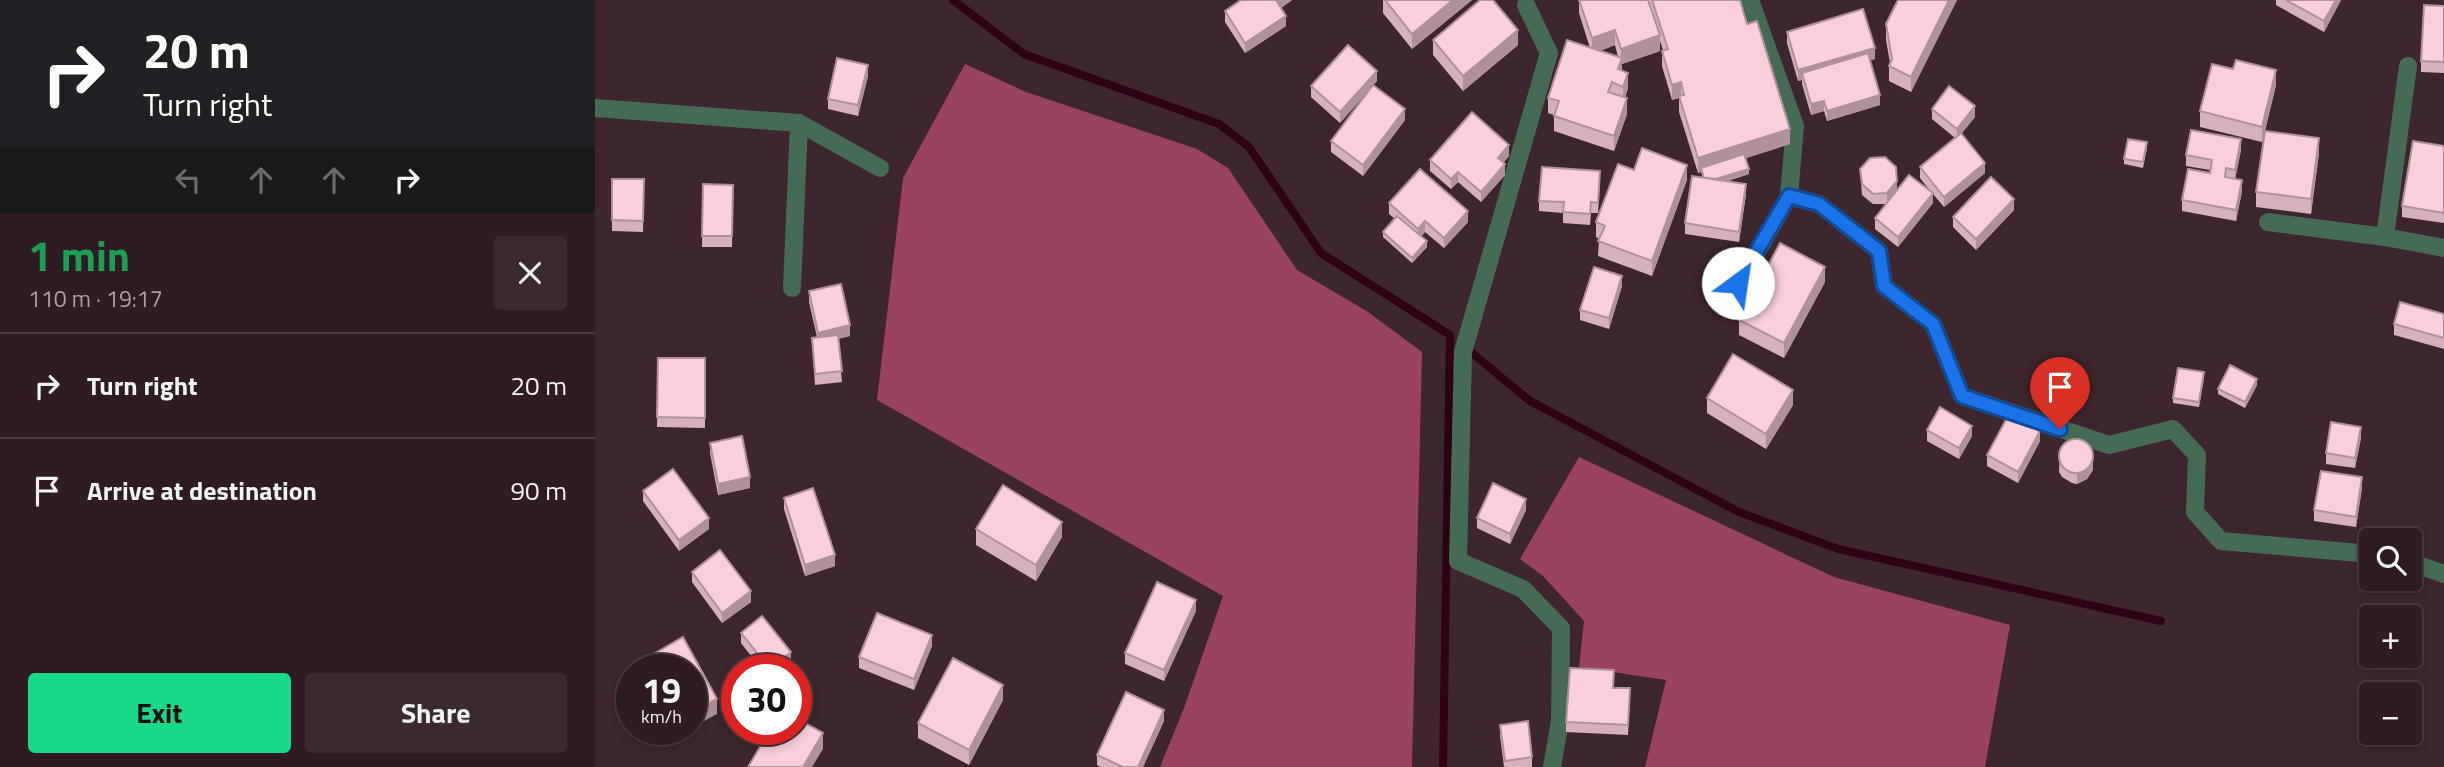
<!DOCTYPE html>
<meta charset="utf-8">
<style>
body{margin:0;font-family:"Titillium Web",sans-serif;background:#3a292f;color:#f1f3f6;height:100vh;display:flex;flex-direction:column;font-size:26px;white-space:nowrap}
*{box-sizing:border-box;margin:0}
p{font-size:23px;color:#a7a1a5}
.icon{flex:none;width:38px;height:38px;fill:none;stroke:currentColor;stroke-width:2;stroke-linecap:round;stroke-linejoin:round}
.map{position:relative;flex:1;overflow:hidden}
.side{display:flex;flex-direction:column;background:#2e1c22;width:595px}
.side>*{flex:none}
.guide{background:#202124;color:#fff;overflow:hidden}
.tools{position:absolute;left:1764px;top:528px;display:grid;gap:14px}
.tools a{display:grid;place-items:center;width:63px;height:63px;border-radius:7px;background:#2e1c22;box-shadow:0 4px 10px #0003,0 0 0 2px #493a40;font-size:35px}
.speed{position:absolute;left:21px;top:654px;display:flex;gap:14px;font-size:35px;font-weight:700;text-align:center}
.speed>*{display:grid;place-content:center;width:91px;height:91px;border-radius:50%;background:#2e1c22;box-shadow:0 4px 10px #0003,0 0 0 2px #493a40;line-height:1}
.speed small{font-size:18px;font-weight:400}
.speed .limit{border:10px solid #d22;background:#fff;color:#111}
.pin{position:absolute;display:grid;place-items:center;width:60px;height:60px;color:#fff;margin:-72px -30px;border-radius:50% 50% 50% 0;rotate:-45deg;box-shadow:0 0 7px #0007}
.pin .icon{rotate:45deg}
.me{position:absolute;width:77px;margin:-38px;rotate:31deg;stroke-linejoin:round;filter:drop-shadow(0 0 5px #0008)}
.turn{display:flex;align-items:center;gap:24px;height:147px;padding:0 28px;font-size:32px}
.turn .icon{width:91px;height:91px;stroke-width:2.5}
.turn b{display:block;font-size:49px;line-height:60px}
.lanes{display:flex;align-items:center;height:66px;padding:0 28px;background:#0003;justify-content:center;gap:35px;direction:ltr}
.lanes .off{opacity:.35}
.round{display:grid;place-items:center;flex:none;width:74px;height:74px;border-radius:7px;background:#3a292f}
.overview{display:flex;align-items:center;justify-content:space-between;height:119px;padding:0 28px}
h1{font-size:42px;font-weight:700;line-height:52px;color:#1e9e55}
.primary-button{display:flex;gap:14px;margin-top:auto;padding:14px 28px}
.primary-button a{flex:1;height:80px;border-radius:7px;background:#19d988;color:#111;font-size:28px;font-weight:700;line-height:80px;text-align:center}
.primary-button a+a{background:#3a292f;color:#f1f3f6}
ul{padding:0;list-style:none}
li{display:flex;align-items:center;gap:21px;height:105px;padding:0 28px;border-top:2px solid #493a40}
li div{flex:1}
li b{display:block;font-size:26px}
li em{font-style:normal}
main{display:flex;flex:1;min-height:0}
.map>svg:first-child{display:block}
.forest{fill:#994261}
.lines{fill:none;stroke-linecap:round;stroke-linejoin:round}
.stream{stroke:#2c0214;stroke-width:8}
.minor{stroke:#466b55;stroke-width:18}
.wall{fill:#d5b2bb;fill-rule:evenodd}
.shaded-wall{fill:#ae9199}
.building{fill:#f8cfda;stroke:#ae9199;stroke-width:2}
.route-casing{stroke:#114b97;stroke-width:18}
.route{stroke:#1a73e8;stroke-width:12}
</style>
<main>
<section class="side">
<div class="guide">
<div class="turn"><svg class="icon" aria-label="right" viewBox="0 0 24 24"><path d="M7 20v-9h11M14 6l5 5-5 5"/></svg><div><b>20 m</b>Turn right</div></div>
<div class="lanes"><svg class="icon off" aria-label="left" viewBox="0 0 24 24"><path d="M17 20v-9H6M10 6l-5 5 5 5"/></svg><svg class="icon off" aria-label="ahead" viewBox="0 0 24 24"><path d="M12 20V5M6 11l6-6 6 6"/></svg><svg class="icon off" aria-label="ahead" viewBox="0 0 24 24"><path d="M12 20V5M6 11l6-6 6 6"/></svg><svg class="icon" aria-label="right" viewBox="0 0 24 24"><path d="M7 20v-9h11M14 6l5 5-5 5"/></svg></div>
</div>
<div class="overview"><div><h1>1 min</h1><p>110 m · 19:17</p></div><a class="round"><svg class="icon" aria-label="close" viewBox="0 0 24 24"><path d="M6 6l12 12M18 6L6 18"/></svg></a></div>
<ul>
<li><svg class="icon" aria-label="right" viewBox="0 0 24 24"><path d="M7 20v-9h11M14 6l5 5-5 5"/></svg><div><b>Turn right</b></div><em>20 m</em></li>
<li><svg class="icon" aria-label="arrive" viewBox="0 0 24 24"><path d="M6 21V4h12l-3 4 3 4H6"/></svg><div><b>Arrive at destination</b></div><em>90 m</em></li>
</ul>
<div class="primary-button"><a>Exit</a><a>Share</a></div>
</section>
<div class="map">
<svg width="1849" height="767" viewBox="0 0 1849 767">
<rect width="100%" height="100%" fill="#3d262d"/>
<!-- forest -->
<g class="forest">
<path d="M370 64 431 92 602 149 633 168 702 270 773 312 827 352 817 767H565L589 708 628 596 282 400 308 178Z"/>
<path d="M984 457 1239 577 1415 625 1390 767H1050L1071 680 984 667 989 621 948 576 925 559Z"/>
</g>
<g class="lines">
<!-- stream -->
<g class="stream">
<path d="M358 0 429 54 624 124 654 147 726 253 855 335 848 767"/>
<path d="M871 348 935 401 1144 512 1243 549 1566 621"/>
</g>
<!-- minor -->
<g class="minor">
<path d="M931 5 954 53 868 352 863 561 928 589 966 628 965 721 957 767"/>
<path d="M0 108 204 123 285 168"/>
<path d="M1194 196 1224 204 1284 251 1289 286 1338 324 1367 396 1514 445 1578 429 1602 455 1600 512 1626 541 1776 554"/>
<path d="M1673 222 1790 237 1849 248"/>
<path d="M1790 237 1813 66"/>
<path d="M1144 283 1194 196 1200 126 1155 0"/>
<path d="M197 288 204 123"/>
<path d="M1815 562 1849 574"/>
</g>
</g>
<!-- wall -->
<g class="wall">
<path d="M646 0H697L686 8 691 26 650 53 630 22V11Z"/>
<path d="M788 0H877L817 49 788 13Z"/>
<path d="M984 0H1145L1195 144 1151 158 1154 174 1133 181 1151 194 1144 242 1090 234V223L1108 177 1106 172 1103 173 1084 112V98L1077 100 1067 66V51L1068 50 1065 41V51L1027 64V71L1033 88 1030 98 1032 114 1019 151 959 131V115L953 113V98L995 48 984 13ZM1020 45 1023 57 1005 51Z"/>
<path d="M1362 0 1316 92 1294 81V66L1295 63 1291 40V24Z"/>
<path d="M1681 0H1746L1729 32 1681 5Z"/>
<path d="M1849 6V73L1826 72V61Z"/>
<path d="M1192 32 1280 59 1275 60 1285 105 1232 121 1229 111 1216 115 1207 84V80L1203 81 1192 43Z"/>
<path d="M838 40 923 45 868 91 838 55Z"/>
<path d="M1638 69 1681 85 1670 131 1724 153 1716 214 1661 207V192L1670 131 1667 142 1605 127V111Z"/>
<path d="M273 76 263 116 233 109V99Z"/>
<path d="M782 81 778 85 810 120 768 176 736 152V141L775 89 745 123 716 97V86Z"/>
<path d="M1337 109 1380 117 1367 133 1390 173 1349 207 1338 194V203L1303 247 1280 229V218L1292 204H1278L1267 195 1265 169 1302 190 1335 191 1325 178V167L1360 138 1337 119Z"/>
<path d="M1849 146V223L1807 217V206Z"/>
<path d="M1552 148 1548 168 1529 164V159Z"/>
<path d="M1646 150 1640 179 1647 191 1641 221 1587 211V200L1615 173V170L1591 166V155Z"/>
<path d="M914 156 908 163 910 175 886 202 863 182 856 189 835 171V160Z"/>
<path d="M1039 170 1092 180 1057 276 1003 256 1004 239 1001 237V222Z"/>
<path d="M17 179H49L48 232 17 231Z"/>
<path d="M1005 182 1003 213H996L995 225 968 223V213L944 211V201Z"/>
<path d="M108 184 138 185 137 247H107Z"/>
<path d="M794 203 873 222 849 248 830 232 826 237 832 247 817 263 788 237V232L800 219 794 214Z"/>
<path d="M1419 210 1381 250 1358 227V217Z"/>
<path d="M1230 282 1189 358 1144 335V320Z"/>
<path d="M1027 286 1014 329 985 320V310Z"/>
<path d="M214 291 255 336 243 339 247 382 220 385 217 338 222 337 214 302Z"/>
<path d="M1849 314V349L1799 335V324Z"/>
<path d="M63 358H110V428L62 427Z"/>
<path d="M1609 378 1604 407 1578 403V398Z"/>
<path d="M1662 385 1650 408 1623 394V389Z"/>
<path d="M1112 398 1198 405 1171 449 1112 413Z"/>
<path d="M1332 430 1377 436 1364 459 1332 441Z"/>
<path d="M1766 438 1760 468 1731 464V453Z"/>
<path d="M1445 441 1423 483 1392 466V455Z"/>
<path d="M115 443 155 488 123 495 115 453Z"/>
<path d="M1465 449 1498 470 1492 479 1482 484 1477 483 1467 477 1464 472Z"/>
<path d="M1767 488 1761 527 1719 521V510Z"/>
<path d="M48 491 114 529 84 551 48 501Z"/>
<path d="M189 498 240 566 210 576 189 509Z"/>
<path d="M931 510 915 544 882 528V518Z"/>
<path d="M381 529 467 537 441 581 381 545Z"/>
<path d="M97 572 156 602 127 623 97 582Z"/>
<path d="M601 611 569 681 530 664V653Z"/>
<path d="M146 633 196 663 187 670H167L146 643Z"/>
<path d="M337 646 319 690 264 668V657Z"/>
<path d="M1018 688 1035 699 1033 735 971 732V722Z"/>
<path d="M408 700 374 765 323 738V723Z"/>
<path d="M569 721 548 767H505L502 765V755Z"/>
<path d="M905 725 937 757V767H909L905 736Z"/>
<path d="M72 730H94L77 739Z"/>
</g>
<!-- shaded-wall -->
<g class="shaded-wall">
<path d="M681 0H697L681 11Z"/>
<path d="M858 0H877L817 49V34Z"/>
<path d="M1354 0H1362L1316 92V77Z"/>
<path d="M1741 0H1746L1729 32V21Z"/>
<path d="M691 16V26L650 53V43Z"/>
<path d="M923 30V45L868 91V76Z"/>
<path d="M1020 30V45L997 54V38Z"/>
<path d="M1065 35V51L1027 64V74L1023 69 1026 61V49Z"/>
<path d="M1280 48V59L1209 79 1207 73V80L1203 81V70Z"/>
<path d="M273 65V76L263 116V105Z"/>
<path d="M1681 70V85L1667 142V127Z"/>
<path d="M782 71V81L745 123V112Z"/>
<path d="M1033 73V88L1028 102V87Z"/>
<path d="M1086 82V97L1077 100V85Z"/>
<path d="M1285 95V105L1232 121V111Z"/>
<path d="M1032 98V114L1019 151V136Z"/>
<path d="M1229 101V111L1216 115V104Z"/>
<path d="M1380 106V117L1362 139V129Z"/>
<path d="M810 109V120L768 176V165Z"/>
<path d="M1195 129V144L1108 172 1106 168V172L1103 173V158Z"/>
<path d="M1724 138V153L1716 214V199Z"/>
<path d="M1646 139V150L1640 180V170Z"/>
<path d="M914 145V156L903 169V158Z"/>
<path d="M1390 163V173L1349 207V197Z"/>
<path d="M910 164V175L886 202V192Z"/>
<path d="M1092 165V180L1057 276V261Z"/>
<path d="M1154 169V174L1111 188V182Z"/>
<path d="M863 172V182L856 189V179Z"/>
<path d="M1647 180V191L1641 221V210Z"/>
<path d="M1302 181V192L1292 204V193Z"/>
<path d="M1151 184V194L1144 242V232Z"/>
<path d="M1338 193V203L1303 247V237Z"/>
<path d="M1419 199V210L1381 250V239Z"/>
<path d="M873 211V222L849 248V238Z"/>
<path d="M830 221V232L823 239V229Z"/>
<path d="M832 241V247L817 263V258Z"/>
<path d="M1230 267V282L1189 358V343Z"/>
<path d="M1027 276V286L1014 329V318Z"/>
<path d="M255 325V336L223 343V333Z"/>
<path d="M1662 379V385L1650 408V402Z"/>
<path d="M1198 390V405L1171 449V434Z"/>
<path d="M1377 426V436L1364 459V448Z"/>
<path d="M1766 427V438L1760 468V458Z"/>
<path d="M1445 431V441L1423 483V472Z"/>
<path d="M1498 459V470L1492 479 1482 484V473Z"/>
<path d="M155 477V488L123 495V484Z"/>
<path d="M1767 477V488L1761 527V517Z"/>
<path d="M931 499V510L915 544V534Z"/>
<path d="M114 518V529L84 551V540Z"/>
<path d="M467 522V537L441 581V565Z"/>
<path d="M240 555V566L210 576V565Z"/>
<path d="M156 591V602L127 623V613Z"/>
<path d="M601 600V611L569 681V670Z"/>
<path d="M337 635V646L319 690V679Z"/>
<path d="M196 652V663L187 670H175V669Z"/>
<path d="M408 685V700L374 765V750Z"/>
<path d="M122 699V714L96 728V713Z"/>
<path d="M569 710V721L548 767H543Z"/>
<path d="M77 730H94L77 739Z"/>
<path d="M228 733V749L217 767H208Z"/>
</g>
<!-- building -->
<g class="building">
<path d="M646 0H681L691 16 650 43 630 11Z"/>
<path d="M790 0H858L817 34Z"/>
<path d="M885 0H898L923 30 868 76 838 40Z"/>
<path d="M984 0H1053L1065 35 1026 49 1020 30 997 38Z"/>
<path d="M1057 0H1145L1152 24 1162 21 1195 129 1103 158 1084 96 1089 95 1086 82 1077 85 1067 51 1073 49Z"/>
<path d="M1303 0H1354L1316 77 1294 66 1297 59 1291 24Z"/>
<path d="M1691 0H1741L1729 21Z"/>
<path d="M1829 5 1849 6V62L1826 61Z"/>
<path d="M1268 9 1280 48 1203 70 1192 32Z"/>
<path d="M972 40 1027 58 1023 69 1033 73 1028 87 1017 82 1013 92 1032 98 1019 136 959 116 964 101 953 98Z"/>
<path d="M753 45 782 71 745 112 716 86Z"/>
<path d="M1273 53 1285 95 1232 111 1229 101 1216 104 1207 73Z"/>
<path d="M242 58 273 65 263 105 233 99Z"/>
<path d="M1641 60 1681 70 1667 127 1605 111 1617 64 1638 69Z"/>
<path d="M778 85 810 109 768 165 736 141Z"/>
<path d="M1354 86 1380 106 1362 129 1337 109Z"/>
<path d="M877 112 914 145 903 158 910 164 886 192 863 172 856 179 835 160Z"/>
<path d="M1596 130 1646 139 1640 170 1631 168 1630 177 1647 180 1641 210 1587 200 1593 169 1615 173 1617 160 1591 155Z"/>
<path d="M1670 131 1724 138 1716 199 1661 192Z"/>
<path d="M1366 133 1390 163 1349 197 1325 167Z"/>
<path d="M1533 139 1552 142 1548 162 1529 159Z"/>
<path d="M1818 141 1849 146V213L1807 206Z"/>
<path d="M1047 148 1092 165 1057 261 1003 241 1010 226 1001 222 1023 164 1039 170Z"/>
<path d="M1149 154 1154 169 1121 179 1109 178 1106 168Z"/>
<path d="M1290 157 1301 167 1302 181 1292 193 1278 194 1267 184 1265 169 1275 158Z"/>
<path d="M947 167 1005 171 1003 203 996 202 995 214 968 212 969 202 944 201Z"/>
<path d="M825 169 873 211 849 238 830 221 823 229 794 203Z"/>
<path d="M1314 175 1338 193 1303 237 1280 218Z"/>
<path d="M1097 176 1151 184 1144 232 1090 223Z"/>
<path d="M1396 177 1419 199 1381 239 1358 217Z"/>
<path d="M17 179H49L48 221 17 220Z"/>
<path d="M108 184 138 185 137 236H107Z"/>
<path d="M802 216 832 241 817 258 788 232Z"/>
<path d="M1185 243 1230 267 1189 343 1144 320Z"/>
<path d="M999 267 1027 276 1014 318 985 310Z"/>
<path d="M246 284 255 325 223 333 214 291Z"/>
<path d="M1805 302 1849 314V338L1799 324Z"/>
<path d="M243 335 247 371 220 374 217 338Z"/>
<path d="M1138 354 1198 390 1171 434 1112 398Z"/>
<path d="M63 358H110V418L62 417Z"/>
<path d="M1635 365 1662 379 1650 402 1623 389Z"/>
<path d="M1583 368 1609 372 1604 402 1578 398Z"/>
<path d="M1345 407 1377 426 1364 448 1332 430Z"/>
<path d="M1414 414 1445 431 1423 472 1392 455Z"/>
<path d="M1736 422 1766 427 1760 458 1731 453Z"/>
<path d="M147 436 155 477 123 484 115 443Z"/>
<circle cx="1481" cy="456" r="17"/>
<path d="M78 469 114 518 84 540 48 491Z"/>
<path d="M1726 471 1767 477 1761 517 1719 510Z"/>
<path d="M898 483 931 499 915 534 882 518Z"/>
<path d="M408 485 467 522 441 565 381 529Z"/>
<path d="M218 488 240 555 210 565 189 498Z"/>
<path d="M125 550 156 591 127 613 97 572Z"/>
<path d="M562 582 601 600 569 670 530 653Z"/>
<path d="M282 613 337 635 319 679 264 657Z"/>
<path d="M167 616 196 652 175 669 146 633Z"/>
<path d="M88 637 122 699 96 713V670H47L43 663Z"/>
<path d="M358 658 408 685 374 750 323 723Z"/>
<path d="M975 668 1019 670 1018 688H1035L1033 725 971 722Z"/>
<path d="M531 692 569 710 543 767H528L502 755Z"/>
<path d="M201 718 228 733 208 767H153L175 730H201Z"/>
<path d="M933 721 937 757 910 761 905 725Z"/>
</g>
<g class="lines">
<defs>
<path id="route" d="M1143 283 1194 196 1224 204 1284 251 1289 286 1338 324 1367 396 1465 429"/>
</defs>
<!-- route casing -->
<use href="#route" class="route-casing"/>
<!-- route -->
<use href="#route" class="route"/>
</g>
</svg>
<div class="tools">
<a><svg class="icon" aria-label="search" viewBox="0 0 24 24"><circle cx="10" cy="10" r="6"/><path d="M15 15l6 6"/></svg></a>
<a>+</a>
<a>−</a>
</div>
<div class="speed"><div>19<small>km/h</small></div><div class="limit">30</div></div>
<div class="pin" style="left:1465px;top:429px;background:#d93025"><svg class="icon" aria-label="arrive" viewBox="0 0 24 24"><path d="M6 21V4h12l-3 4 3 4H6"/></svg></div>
<svg class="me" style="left:1143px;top:283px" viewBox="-20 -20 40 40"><circle r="19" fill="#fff"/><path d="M0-13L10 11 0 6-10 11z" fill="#1a73e8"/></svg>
</div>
</main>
